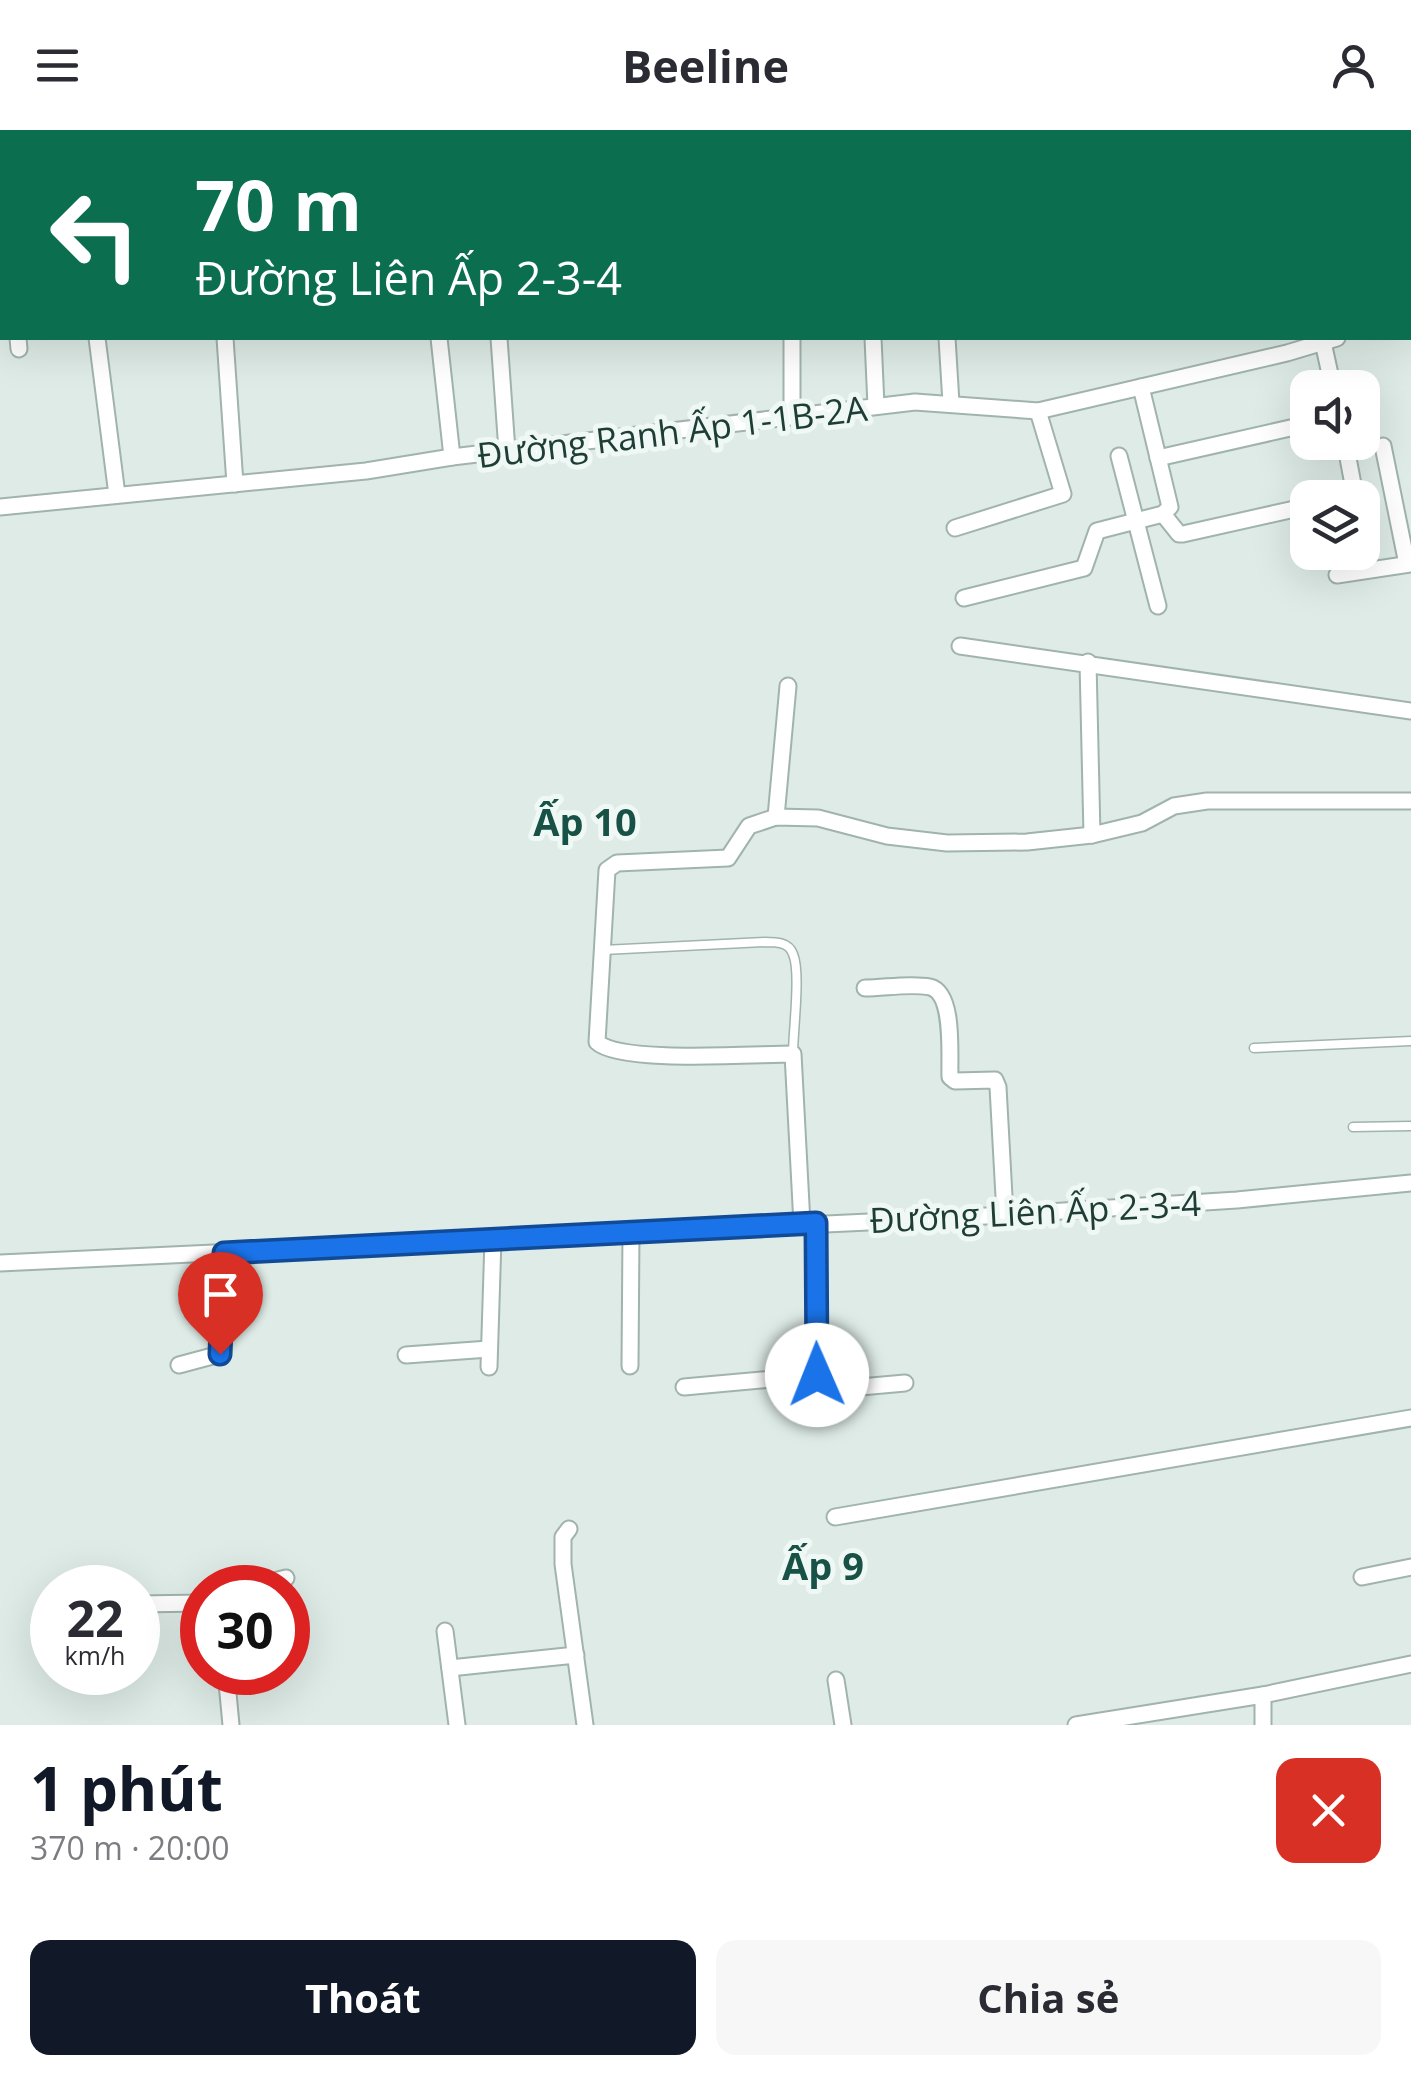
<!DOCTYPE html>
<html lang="vi">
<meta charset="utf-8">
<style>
body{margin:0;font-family:"Open Sans",sans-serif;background:#f7f7f7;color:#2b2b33;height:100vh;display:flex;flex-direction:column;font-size:38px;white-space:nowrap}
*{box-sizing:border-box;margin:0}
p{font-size:32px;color:#7c7c81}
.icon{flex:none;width:55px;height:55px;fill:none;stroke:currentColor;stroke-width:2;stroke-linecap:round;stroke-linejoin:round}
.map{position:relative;height:1595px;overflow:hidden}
.side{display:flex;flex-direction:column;background:#fff;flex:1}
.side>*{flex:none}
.guide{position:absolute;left:0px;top:0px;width:1412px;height:210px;box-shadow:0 10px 40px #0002;background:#0b6e4f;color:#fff;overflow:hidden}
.controls{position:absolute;left:1290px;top:240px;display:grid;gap:20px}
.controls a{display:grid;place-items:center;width:90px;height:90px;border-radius:20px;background:#fff;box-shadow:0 10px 40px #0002;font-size:50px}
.speed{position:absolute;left:30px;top:1435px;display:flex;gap:20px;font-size:50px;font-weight:700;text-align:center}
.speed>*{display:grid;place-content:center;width:130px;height:130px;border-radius:50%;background:#fff;box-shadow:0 10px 40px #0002;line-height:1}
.speed small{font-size:25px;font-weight:400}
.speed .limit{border:15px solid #d22;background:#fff;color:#111}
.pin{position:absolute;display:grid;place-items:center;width:85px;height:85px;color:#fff;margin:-102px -42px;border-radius:50% 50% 50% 0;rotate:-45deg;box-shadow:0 0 10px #0007}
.pin .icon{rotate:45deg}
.me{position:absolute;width:110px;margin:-55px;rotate:359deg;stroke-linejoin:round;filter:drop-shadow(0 0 8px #0008)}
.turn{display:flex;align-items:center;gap:35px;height:210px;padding:0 30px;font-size:45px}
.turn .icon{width:130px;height:130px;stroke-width:2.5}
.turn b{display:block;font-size:70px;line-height:85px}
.round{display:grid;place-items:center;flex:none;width:105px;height:105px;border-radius:20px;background:#f7f7f7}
.summary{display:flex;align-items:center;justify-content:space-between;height:170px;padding:0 30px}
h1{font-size:60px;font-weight:700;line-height:75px;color:#111827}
.primary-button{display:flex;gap:20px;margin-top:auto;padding:20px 30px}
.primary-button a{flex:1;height:115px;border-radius:20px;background:#111827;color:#fff;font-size:40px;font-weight:700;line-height:115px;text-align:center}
.primary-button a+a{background:#f7f7f7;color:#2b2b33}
header{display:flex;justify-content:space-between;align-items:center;height:130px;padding:0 30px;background:#fff;font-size:45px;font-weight:700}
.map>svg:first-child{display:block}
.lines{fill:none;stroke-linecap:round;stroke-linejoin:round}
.service-casing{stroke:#a1b3ad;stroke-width:11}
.minor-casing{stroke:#a1b3ad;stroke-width:19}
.service{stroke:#fff;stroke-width:8}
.minor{stroke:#fff;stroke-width:15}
.route-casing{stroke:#114b97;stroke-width:25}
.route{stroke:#1a73e8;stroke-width:18}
.labels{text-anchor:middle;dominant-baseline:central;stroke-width:10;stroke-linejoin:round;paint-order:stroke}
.street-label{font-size:35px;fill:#1e3d35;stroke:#eff8f4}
.neighbourhood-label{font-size:38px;font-weight:bold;fill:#185145;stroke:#eff8f4}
</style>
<header><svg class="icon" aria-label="menu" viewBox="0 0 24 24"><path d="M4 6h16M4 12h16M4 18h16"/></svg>Beeline<svg class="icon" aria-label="person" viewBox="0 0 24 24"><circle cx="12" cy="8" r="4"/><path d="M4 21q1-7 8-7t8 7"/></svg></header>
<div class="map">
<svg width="1411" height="1595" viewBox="0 0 1411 1595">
<rect width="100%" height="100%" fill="#deebe6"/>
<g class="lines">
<defs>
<g id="service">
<path d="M603 820 765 812C776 812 789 812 793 824 801 842 793 901 793 924"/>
<path d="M1254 918 1411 911"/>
<path d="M1353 997 1411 996"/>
</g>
<g id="minor">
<path d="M617 0V2"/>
<path d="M908 0 909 2"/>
<path d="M1090 0V2"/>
<path d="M1188 0 1189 2"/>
<path d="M830 2V0"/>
<path d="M955 2 973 0"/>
<path d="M1410 184H1411"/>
<path d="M18 208 19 219"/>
<path d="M97 208 117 365"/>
<path d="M225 208 235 354"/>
<path d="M439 208 452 327"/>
<path d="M499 208 507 321"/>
<path d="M792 208V287"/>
<path d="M873 208 876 276"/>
<path d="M947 208 951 273"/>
<path d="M1323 212 1333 258"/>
<path d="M1383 316 1407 434"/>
<path d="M1119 326 1158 476"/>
<path d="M1158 328 1308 294"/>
<path d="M1343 368 1355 365 1345 312"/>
<path d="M0 377 366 341 452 327 915 272 1038 281 1287 223 1337 208"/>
<path d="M1163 384 1179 404H1183L1308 376"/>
<path d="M955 398 1063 364 1038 281"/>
<path d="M1337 445 1411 434"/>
<path d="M964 468 1084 438 1097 401 1163 384 1170 377 1141 257"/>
<path d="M960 516 1411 581"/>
<path d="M1088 532 1092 705 1142 693 1174 676 1207 671H1411"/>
<path d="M776 687 788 556"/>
<path d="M865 858C885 858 910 853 930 857 955 863 949 926 950 947L955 951 995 950 998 957 1005 1085"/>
<path d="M802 1094 793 924C755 924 620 934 597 912L607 740 617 733 728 728 749 696 776 687 818 688 887 706 947 713 1027 712 1092 705"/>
<path d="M0 1133 954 1088 1237 1070 1411 1053"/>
<path d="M406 1225 489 1219"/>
<path d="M179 1235 220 1224 225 1123"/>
<path d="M630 1236 631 1102"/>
<path d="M489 1237 493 1109"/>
<path d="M817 1245 827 1260 905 1253"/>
<path d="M684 1257 817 1245 816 1093"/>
<path d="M835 1387 1411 1288"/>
<path d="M569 1399 563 1407V1434L585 1595"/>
<path d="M1362 1447 1411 1437"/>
<path d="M246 1458 286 1448"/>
<path d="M138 1474 202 1473"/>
<path d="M445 1501 457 1595"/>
<path d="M450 1538 576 1525"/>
<path d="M226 1542 231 1595"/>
<path d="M836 1550 843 1595"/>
<path d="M1076 1595 1263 1565"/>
<path d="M1263 1595V1565L1411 1534"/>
</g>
</defs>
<!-- service casing -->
<use href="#service" class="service-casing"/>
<!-- minor casing -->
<use href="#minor" class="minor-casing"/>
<!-- service -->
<use href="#service" class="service"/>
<!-- minor -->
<use href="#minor" class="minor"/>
</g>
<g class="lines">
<defs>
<path id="route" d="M220 1224 224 1123 816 1093 817 1245"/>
</defs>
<!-- route casing -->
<use href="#route" class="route-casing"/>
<!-- route -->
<use href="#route" class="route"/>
</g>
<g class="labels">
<!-- street labels -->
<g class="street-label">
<text transform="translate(672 301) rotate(-7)">Đường Ranh Ấp 1-1B-2A</text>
<text transform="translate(1035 1081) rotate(-3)">Đường Liên Ấp 2-3-4</text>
</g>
<!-- neighbourhood labels -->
<g class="neighbourhood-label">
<text x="585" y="691">Ấp 10</text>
<text x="823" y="1435">Ấp 9</text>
</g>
</g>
</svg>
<div class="controls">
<a><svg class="icon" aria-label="sound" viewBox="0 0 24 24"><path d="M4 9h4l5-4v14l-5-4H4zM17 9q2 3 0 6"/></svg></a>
<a><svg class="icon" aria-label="layers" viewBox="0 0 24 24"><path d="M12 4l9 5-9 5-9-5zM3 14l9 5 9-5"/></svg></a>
</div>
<div class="speed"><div>22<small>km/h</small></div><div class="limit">30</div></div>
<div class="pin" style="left:220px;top:1224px;background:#d93025"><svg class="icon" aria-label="arrive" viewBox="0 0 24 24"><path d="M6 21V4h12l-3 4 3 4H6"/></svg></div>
<svg class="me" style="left:817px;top:1245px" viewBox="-20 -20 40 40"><circle r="19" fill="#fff"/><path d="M0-13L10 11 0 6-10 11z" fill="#1a73e8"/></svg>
<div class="guide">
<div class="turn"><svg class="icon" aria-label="left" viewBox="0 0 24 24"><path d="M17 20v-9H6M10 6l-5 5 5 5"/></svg><div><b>70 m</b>Đường Liên Ấp 2-3-4</div></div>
</div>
</div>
<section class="side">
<div class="summary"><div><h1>1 phút</h1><p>370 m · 20:00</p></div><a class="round" style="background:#d93025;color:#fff"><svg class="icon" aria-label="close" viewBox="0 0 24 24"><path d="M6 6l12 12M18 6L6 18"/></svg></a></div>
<div class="primary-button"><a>Thoát</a><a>Chia sẻ</a></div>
</section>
